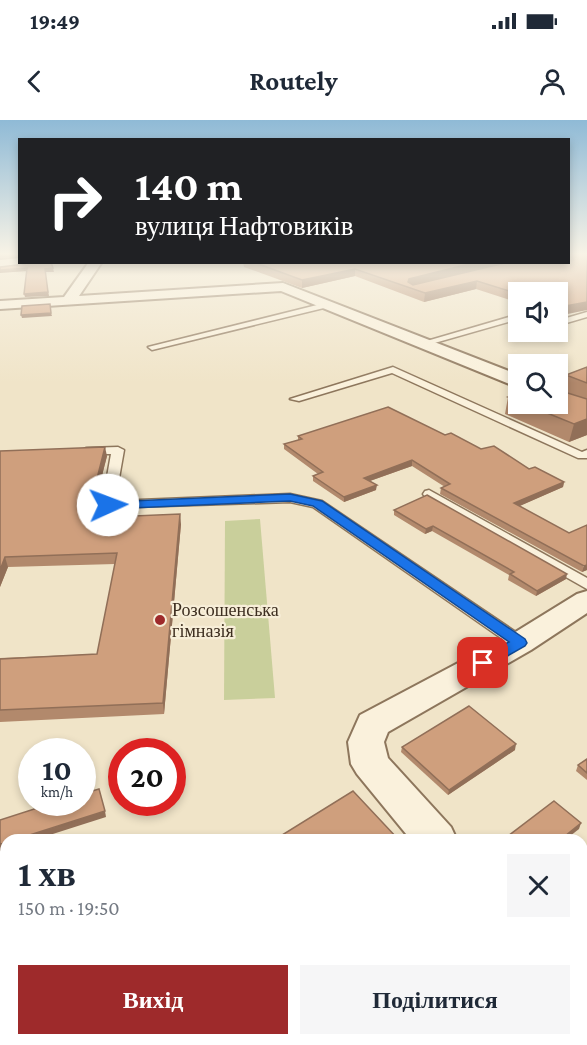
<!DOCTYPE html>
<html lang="uk">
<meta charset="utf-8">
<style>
body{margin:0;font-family:"Crimson Pro",serif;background:#f6f6f7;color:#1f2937;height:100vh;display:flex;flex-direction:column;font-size:22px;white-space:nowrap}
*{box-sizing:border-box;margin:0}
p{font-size:20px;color:#747a83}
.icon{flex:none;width:33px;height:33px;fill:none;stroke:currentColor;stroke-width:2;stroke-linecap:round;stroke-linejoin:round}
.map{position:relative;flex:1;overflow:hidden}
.drawer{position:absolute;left:0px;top:714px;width:588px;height:212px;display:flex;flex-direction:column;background:#fff;border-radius:18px 18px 0 0;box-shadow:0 3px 9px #0003}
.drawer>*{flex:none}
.guide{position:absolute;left:18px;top:18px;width:552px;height:126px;border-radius:0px;box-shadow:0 3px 9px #0003;background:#202124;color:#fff;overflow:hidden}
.controls{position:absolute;left:508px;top:162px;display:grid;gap:12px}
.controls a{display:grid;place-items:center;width:60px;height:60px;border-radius:0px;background:#fff;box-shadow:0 3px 9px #0003;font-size:30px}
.speed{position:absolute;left:18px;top:618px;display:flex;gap:12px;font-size:30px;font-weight:700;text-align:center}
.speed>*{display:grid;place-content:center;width:78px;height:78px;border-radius:50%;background:#fff;box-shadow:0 3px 9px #0003;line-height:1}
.speed small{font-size:15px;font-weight:400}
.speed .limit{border:9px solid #d22;background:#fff;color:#111}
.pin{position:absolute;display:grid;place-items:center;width:51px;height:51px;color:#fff;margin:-26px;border-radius:12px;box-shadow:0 3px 9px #0006}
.me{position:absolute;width:66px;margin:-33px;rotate:88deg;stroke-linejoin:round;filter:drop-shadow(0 0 4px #0008)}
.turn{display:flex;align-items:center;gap:21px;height:126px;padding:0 18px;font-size:27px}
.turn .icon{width:78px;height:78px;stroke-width:2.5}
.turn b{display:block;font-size:42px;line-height:51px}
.round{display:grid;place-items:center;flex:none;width:63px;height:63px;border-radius:0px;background:#f6f6f7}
.overview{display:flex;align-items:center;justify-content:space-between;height:102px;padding:0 18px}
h1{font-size:36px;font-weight:700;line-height:45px}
.cta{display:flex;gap:12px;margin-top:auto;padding:12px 18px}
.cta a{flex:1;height:69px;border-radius:0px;background:#9e2a2b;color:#fff;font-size:24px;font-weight:700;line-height:69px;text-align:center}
.cta a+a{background:#f6f6f7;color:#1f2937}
.status{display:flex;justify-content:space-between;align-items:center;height:42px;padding:0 30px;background:#fff;direction:ltr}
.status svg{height:16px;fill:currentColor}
header{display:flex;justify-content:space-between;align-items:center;height:78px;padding:0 18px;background:#fff;font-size:27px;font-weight:700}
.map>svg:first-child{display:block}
.green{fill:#c9cf9b}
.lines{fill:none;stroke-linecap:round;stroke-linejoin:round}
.service-casing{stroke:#8d765c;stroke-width:3}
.minor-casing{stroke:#8d765c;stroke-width:4}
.service{fill:#faf1dc;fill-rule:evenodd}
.minor{fill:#faf1dc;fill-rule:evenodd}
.wall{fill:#b2896c}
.shaded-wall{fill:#916f58}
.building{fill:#cf9f7d;stroke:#916f58;stroke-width:1.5}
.route{fill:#1a73e8;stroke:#114b97;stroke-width:1.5}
.poi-dot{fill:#9e2a2b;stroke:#f7eed8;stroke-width:2}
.labels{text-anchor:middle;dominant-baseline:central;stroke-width:4.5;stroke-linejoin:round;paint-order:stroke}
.poi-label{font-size:18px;fill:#3d2e20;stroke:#f7eed8;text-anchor:start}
</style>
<div class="status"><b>19:49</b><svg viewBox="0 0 49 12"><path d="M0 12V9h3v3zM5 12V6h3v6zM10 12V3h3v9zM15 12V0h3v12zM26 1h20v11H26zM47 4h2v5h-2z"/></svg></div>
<header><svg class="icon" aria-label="back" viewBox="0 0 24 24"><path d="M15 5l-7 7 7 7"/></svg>Routely<svg class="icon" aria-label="person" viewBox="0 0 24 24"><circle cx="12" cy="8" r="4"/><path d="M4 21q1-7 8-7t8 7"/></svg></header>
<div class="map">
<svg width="587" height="925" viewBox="0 0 587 925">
<rect width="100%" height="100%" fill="#f0e4c8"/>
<!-- green -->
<path class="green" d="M260 399 275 578 224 580 225 401Z"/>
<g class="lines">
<defs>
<g id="service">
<path d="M325 183H328V187L152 230 148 227Z"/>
<path d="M587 192V197L563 204 558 203V198L563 199Z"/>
<path d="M519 194V199L424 226 420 223Z"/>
<path d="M393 247 582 332 587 330V338H578L392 253 299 281 290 279Z"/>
<path d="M118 327 124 330 115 381 290 374 322 381 526 519 528 523 526 527H514L313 387 290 382 103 388 102 385 111 334H86L80 331 86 328Z"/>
<path d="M429 370 587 458V469L425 377 423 374 425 371Z"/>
</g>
<g id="minor">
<path d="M20 138V142H26L25 145 0 148V140Z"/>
<path d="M89 142H102L79 176 283 163 519 255V268L281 171 0 189V181L64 177Z"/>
<path d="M587 471V493L531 530 388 612 384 622 388 638 451 707 457 720H411L357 654 351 644 348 622 360 595 509 516 577 474Z"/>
<path d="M587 747V789L582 791V749Z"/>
<path d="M582 857 587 860V912L582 910Z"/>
</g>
</defs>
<!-- service casing -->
<use href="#service" class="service-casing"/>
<!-- minor casing -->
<use href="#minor" class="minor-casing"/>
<!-- service -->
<use href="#service" class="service"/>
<!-- minor -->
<use href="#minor" class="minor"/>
</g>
<!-- wall -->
<g class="wall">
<path d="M587 133 558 196V172H519V183L476 169 424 182 355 156 302 168 244 147 243 142H507L465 153Z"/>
<path d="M587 247V315L569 322 505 294 508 277 519 273V284H558V258V270L563 271 566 255Z"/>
<path d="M445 315 481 329 529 349 564 362 563 367 519 386 587 450 582 452 440 374 441 368 445 367 412 346 370 361 376 370 344 382 313 361V356L318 354 284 329V324L298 320V316Z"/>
<path d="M0 331 107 336 91 397 181 404 164 594 0 602V538L97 534 115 444 8 447 0 467Z"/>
<path d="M394 390 566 459 536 476 508 460 509 455 432 411 425 414 394 395Z"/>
<path d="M402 627 515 630 448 675 401 632Z"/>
<path d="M587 639V660L576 651 578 645Z"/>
<path d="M470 920H576L574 925H474Z"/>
</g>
<!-- shaded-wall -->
<g class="shaded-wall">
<path d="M15 133H19L20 136 0 138V135Z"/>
<path d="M477 142H507L408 167V162L409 159Z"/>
<path d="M27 148 28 151 0 153V150Z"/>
<path d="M53 148 54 152H45L49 176 25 177 24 174 45 149Z"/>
<path d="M355 149V156L302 168V160Z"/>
<path d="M477 161 476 169 424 182 425 173Z"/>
<path d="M587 182V190L558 196 560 187Z"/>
<path d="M51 193 52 196 22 198 21 195Z"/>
<path d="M587 299V315L569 322 574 304Z"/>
<path d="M105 327 107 336 89 407 87 398Z"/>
<path d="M412 340V346L364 363V358Z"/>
<path d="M564 362 563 367 513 389 514 383Z"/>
<path d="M377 365 376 370 344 382V377Z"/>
<path d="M180 394 181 404 164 594 163 583Z"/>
<path d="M433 406 432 411 425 414 426 409Z"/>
<path d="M5 437 8 447 0 467V450Z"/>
<path d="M587 445V450L582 452 584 446Z"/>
<path d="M567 454 566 459 536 476 537 471Z"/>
<path d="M516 624 515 630 448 675 449 670Z"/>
<path d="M105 691 106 697 34 720H14Z"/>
<path d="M581 703 579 709 565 720H560Z"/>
<path d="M6 723V729L0 731V724Z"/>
<path d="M0 853 5 865 0 868Z"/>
<path d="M571 920H576L574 925H565Z"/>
</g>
<!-- building -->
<g class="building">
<path d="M0 133H15L0 135Z"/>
<path d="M568 133H587V182L560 187H558V172H519V174L477 161 425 173 355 149 302 160 253 142H477L409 159 408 162 413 165 509 142H568Z"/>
<path d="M26 142H51L53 148 45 149 48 172 24 174 27 148 0 150V147L25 144Z"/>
<path d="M50 184 51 193 21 195 22 186Z"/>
<path d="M587 247V263L566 255Z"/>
<path d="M558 270 587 279V299L574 304 525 284H558Z"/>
<path d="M519 273V281L508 277Z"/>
<path d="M388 287 445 315 451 313 481 329 494 326 529 349 535 347 564 362 514 383 569 413 587 405V445L584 446 441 368 450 364 412 340 364 358 377 365 344 377 313 356 323 352 284 324 302 319 298 316Z"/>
<path d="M105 327 87 398 180 394 163 583 0 590V539L97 534 117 433 5 437 0 450V331Z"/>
<path d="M427 375 567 454 537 471 510 454 514 452 433 406 426 409 394 390Z"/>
<path d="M469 586 516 624 449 670 402 627Z"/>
<path d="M587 639V653L578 645Z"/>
<path d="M99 669 105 691 14 720H6V723L0 724V700L56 682H82V674Z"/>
<path d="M353 671 398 719 396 720H274Z"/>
<path d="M554 681 581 703 560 720 504 719Z"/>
<path d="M173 920H214L218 925H176Z"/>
<path d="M497 920H571L565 925H501Z"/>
</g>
<!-- sky -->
<linearGradient id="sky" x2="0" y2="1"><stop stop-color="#8fbad6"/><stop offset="0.51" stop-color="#f8f3e6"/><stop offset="1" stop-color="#f8f3e6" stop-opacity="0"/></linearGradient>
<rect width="587" height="263" fill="url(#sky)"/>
<!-- route -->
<path class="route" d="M290 374 322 381 525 519 527 523 525 526 488 547H477L475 543 477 539 509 522 313 386 290 381 108 389 102 385 108 382Z"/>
<!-- markers -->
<circle class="poi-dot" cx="160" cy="500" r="6"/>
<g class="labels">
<!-- poi labels -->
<g class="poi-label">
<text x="172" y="490">Розсошенська<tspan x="172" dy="21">гімназія</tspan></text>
</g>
</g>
</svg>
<div class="controls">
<a><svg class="icon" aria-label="sound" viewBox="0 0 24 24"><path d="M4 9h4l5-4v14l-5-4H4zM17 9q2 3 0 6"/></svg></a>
<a><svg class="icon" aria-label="search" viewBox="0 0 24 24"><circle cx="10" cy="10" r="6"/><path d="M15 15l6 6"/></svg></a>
</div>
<div class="speed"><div>10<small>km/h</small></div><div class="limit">20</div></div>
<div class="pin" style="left:483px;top:543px;background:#d93025"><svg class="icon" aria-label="arrive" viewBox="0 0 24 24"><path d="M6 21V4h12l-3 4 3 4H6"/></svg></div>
<svg class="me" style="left:108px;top:385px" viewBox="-20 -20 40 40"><circle r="19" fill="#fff"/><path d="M0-13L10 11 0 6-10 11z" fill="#1a73e8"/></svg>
<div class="guide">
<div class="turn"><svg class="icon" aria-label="right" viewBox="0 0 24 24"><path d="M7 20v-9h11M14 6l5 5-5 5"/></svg><div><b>140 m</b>вулиця Нафтовиків</div></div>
</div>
<section class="drawer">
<div class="overview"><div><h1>1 хв</h1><p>150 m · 19:50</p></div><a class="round"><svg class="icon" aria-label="close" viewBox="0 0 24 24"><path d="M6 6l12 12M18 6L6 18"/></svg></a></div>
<div class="cta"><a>Вихід</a><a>Поділитися</a></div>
</section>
</div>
